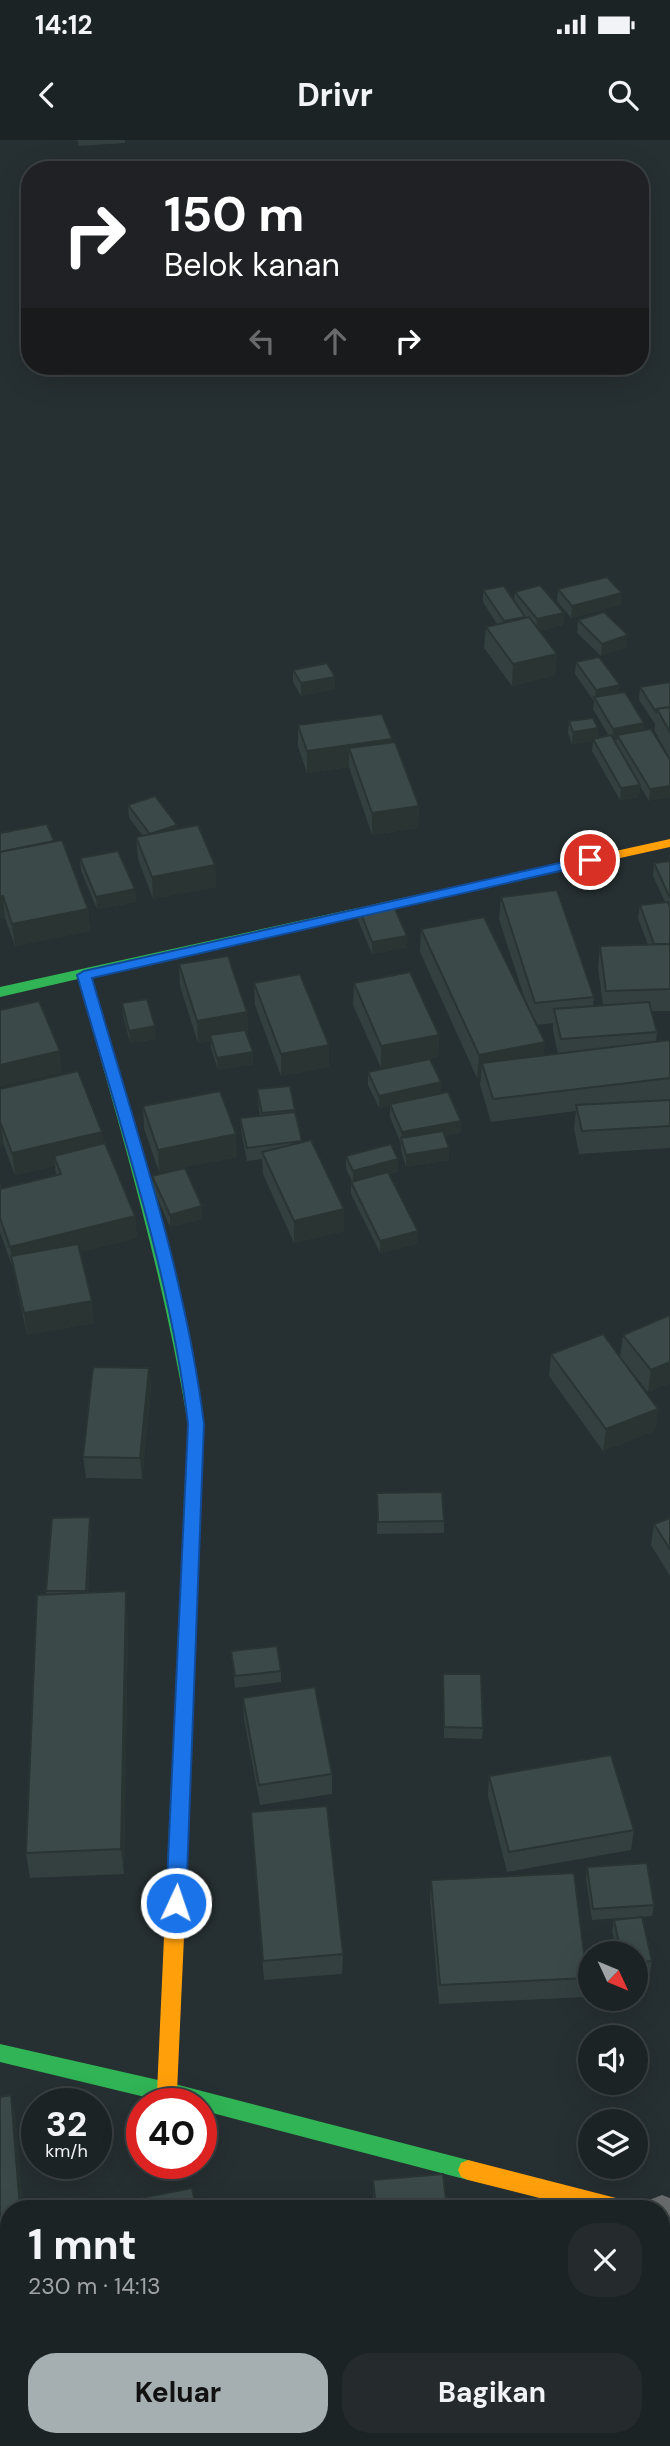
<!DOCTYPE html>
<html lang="id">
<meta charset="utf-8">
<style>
body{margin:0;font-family:"DM Sans",sans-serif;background:#252b2d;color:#f1f3f6;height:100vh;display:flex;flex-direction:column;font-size:26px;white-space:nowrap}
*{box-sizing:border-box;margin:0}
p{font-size:23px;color:#a0a4a7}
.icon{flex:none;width:38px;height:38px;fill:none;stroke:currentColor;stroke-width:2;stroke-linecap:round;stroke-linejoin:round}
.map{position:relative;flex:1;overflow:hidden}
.details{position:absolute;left:0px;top:2060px;width:670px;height:247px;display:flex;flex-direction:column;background:#1c2325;border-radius:28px 28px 0 0;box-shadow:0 7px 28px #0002,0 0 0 2px #3a4042}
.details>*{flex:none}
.guide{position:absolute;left:21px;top:21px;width:628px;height:214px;border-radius:28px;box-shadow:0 7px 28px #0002,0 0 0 2px #3a4042;background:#202124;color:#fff;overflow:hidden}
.needle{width:46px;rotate:134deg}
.fabs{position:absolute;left:578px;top:1801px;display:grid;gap:14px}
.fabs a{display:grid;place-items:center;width:70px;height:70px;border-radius:50%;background:#1c2325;box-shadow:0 7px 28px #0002,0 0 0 2px #3a4042;font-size:35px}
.speed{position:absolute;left:21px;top:1948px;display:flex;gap:14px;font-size:35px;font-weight:700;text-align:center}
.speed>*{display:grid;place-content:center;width:91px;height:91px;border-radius:50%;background:#1c2325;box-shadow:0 7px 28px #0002,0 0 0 2px #3a4042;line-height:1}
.speed small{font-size:18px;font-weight:400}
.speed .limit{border:10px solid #d22;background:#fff;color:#111}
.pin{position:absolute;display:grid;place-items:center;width:60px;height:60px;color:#fff;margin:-30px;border:4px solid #fff;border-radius:50%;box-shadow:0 2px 7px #0007}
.me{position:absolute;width:77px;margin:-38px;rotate:3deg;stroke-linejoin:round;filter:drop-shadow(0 0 5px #0008)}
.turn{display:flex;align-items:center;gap:24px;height:147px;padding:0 28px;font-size:32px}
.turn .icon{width:91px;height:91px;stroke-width:2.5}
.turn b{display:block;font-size:49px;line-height:60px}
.lanes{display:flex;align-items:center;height:66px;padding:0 28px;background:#0003;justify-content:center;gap:35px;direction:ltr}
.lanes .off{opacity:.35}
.round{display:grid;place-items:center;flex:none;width:74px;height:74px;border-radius:28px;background:#252b2d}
.overview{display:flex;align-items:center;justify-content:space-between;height:119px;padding:0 28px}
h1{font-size:42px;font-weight:700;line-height:52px}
.primary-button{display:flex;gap:14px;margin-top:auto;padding:14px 28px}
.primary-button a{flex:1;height:80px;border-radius:28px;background:#a5afb1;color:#111;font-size:28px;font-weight:700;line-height:80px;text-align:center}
.primary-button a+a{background:#252b2d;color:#f1f3f6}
.status{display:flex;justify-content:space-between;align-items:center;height:49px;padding:0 35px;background:#1c2325;direction:ltr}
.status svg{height:19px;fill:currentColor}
header{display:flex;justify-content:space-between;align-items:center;height:91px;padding:0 28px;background:#1c2325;font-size:32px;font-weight:700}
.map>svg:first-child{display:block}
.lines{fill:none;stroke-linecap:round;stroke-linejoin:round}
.street{fill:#696c6d;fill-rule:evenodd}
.fast{fill:#30b455;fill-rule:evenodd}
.slow{fill:#ff9f0a;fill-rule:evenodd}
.wall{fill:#33403f;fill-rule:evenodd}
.shaded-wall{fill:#293433}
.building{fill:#3b4a49;stroke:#293433;stroke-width:2}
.route{fill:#1a73e8;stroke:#114b97;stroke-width:2}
</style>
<div class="status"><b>14:12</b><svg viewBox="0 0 49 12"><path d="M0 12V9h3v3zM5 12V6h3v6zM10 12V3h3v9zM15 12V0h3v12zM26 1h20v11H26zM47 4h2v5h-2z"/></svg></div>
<header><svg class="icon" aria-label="back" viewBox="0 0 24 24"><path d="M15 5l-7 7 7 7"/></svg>Drivr<svg class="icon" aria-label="search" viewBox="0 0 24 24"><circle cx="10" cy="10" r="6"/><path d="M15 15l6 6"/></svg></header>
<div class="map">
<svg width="670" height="2306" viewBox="0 0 670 2306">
<rect width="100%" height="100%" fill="#262f31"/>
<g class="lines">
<!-- street -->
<path class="street" d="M662 2055 670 2058V2108L662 2105V2068H641L644 2062Z"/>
<!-- fast -->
<g class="fast">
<path d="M502 736 509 740 507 743 91 836C134 985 179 1131 204 1284L185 1775 182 1781 175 1784 168 1781 165 1775 188 1284C163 1133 120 987 78 839L0 857V847Z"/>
<path d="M0 1904 167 1942 468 2020 475 2023 478 2030 475 2037 468 2040 201 1970V1964H174L0 1922Z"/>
</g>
<!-- slow -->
<g class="slow">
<path d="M670 699V707L502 744 495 740 502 736Z"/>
<path d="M175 1766 182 1769 185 1775 177 1952 174 1959 167 1962 160 1959 157 1952 165 1775 168 1769Z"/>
<path d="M468 2020 616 2058 623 2061 626 2068H579L468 2040 461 2037 458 2030 461 2023Z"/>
</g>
</g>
<!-- wall -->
<g class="wall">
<path d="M77 0H125V3L79 6Z"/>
<path d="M558 449 621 465 571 478 557 461Z"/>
<path d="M483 450 514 461 515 452 564 473 563 485 539 491 557 514 555 535 512 546 484 508 486 487 497 484 483 462Z"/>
<path d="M578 480 627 507 601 516 577 493Z"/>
<path d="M576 522 619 553 644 583 643 590 670 620 649 661 640 646 639 657 620 660 592 611 593 601 572 604 568 593 569 581 598 588V598L609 596 593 569 594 561 575 534Z"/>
<path d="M293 530 335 549 301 556 293 542Z"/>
<path d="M670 542V618L654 590 655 584 639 560 640 547Z"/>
<path d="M298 585 392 602 419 666 418 688 372 695 349 627 307 633 298 607Z"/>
<path d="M128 665 177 689 215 725 216 747 153 759 138 719 136 697 143 696 129 678Z"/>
<path d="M0 693 54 701 88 769 90 791 15 806 5 778 0 779Z"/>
<path d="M80 718 135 749 136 762 97 769 81 731Z"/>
<path d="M670 721V871H652L657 892 656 902 670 900V1008L579 1014 574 988 576 971 491 982 480 945 481 937 477 938 420 812 421 789 528 869 499 779 501 757 594 857 593 866 603 865 598 828 600 806 648 805 638 778 640 765 665 762 653 736 654 723ZM553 883V891L558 914 543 916 545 902 536 885Z"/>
<path d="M359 768 407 796V808L372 814 358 780Z"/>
<path d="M179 824 247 872 248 895H247L253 924 218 930 211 908V901L198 903 180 846Z"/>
<path d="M254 843 329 927 281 936 255 865Z"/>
<path d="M354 843 439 895 438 917 381 928 353 865Z"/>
<path d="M122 863 156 899 130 903 123 875Z"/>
<path d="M368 932 441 954 461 981 460 993 445 996 449 1020 406 1027 401 1010V1004L390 977V966L379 968 368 945Z"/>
<path d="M290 946 295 972 302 1002 344 1069V1091L294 1103 263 1034 262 1019 247 1021 241 991 240 978 260 976 258 961 257 949Z"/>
<path d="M0 949 102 992 103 1004 135 1076 137 1098 80 1112 94 1183 27 1195 13 1129 0 1092V1041L1 1049 56 1035 55 1026 15 1035 4 1006 0 1007Z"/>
<path d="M143 966 237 1017 159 1032 144 988Z"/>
<path d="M346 1016 398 1031 389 1034 417 1104 380 1113 351 1054V1042L352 1041 346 1029Z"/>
<path d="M152 1036 202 1079 170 1087 153 1048Z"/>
<path d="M670 1175V1243L648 1252 620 1217 623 1195Z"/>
<path d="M551 1214 658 1269 655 1291 603 1311 549 1236Z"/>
<path d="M149 1228 151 1249 142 1339 86 1338 83 1317Z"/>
<path d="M377 1353 444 1381V1393L377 1394Z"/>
<path d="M670 1378V1436L651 1405 654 1384Z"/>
<path d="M91 1389 88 1453 128 1478 124 1734 30 1738 26 1713 46 1451Z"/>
<path d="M231 1511 281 1531V1542L235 1548Z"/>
<path d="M443 1534 483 1588 482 1599 444 1598Z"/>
<path d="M243 1558 332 1634V1654L260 1665 244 1579Z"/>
<path d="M489 1636 634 1690 631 1710 507 1732 488 1656Z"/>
<path d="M251 1672 343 1814 342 1834 264 1840Z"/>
<path d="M587 1727 654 1765 652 1776 592 1780 586 1738Z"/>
<path d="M431 1740 587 1838 585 1857 439 1864 430 1760Z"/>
<path d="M614 1780 652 1821 650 1832 635 1834V1813H617L612 1791Z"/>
<path d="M0 1957 15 1973 23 2068H9V2149L0 2150Z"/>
<path d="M373 2040 447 2068H373Z"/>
<path d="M345 2298H458L378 2306H345Z"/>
<path d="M651 2298H662L670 2306H652Z"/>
</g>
<!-- shaded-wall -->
<g class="shaded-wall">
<path d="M622 453 621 465 571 478 572 466Z"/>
<path d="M564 473 563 485 536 492 537 479Z"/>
<path d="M628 495 627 507 601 516 602 504Z"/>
<path d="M557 514 555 535 512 546 513 524Z"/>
<path d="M335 537V549L301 556V543Z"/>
<path d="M620 545 619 557 595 559 596 550Z"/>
<path d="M644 583 643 595H617V600L612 601 613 589Z"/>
<path d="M598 588 597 601 593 599V601L572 604 573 592Z"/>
<path d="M392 599 391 621 349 608V627L307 633V611Z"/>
<path d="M640 645 639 657 620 660 621 648Z"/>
<path d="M670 646V658L649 661 650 649Z"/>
<path d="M419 666 418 688 372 695V673Z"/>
<path d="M177 685V698L150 694Z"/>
<path d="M215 725 216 747 153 759 152 737Z"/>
<path d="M135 749 136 762 97 769 96 757Z"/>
<path d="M0 756H3L5 778 0 779Z"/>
<path d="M88 769 90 791 15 806 12 784Z"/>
<path d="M407 796V808L372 814V802Z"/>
<path d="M247 872 248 895 212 901 210 895 211 901 198 903 197 881Z"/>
<path d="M155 886 156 899 130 903 129 891Z"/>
<path d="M439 895 438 917 381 928V906Z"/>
<path d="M545 902 543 924 482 923 481 937 477 938 479 915Z"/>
<path d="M329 905V927L281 936V914Z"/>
<path d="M60 911 62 933 0 947V925Z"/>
<path d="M253 912V924L218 930 217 918Z"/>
<path d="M441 942V955L379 968V956Z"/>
<path d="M461 981 460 993 403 1004 401 998 402 992Z"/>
<path d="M0 984H1L4 1006 0 1007Z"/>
<path d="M102 992 104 1014 54 1016 55 1026 15 1035 12 1013Z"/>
<path d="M236 994 237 1017 159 1032 158 1010Z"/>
<path d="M449 1008V1020L406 1027V1015Z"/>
<path d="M398 1019V1031L353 1043V1031Z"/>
<path d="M202 1066V1079L170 1087V1075Z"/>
<path d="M344 1069V1091L294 1103V1081Z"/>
<path d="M135 1076 137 1098 14 1129 10 1107Z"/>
<path d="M418 1091 417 1104 380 1113V1101Z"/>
<path d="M92 1161 94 1183 27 1195 24 1173Z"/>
<path d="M670 1222V1243L648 1252 651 1230Z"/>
<path d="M149 1228 151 1249 142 1339 140 1318Z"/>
<path d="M658 1269 655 1291 603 1311 606 1289Z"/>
<path d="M90 1377 91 1389 87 1463 86 1451Z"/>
<path d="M126 1451 128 1478 124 1734 121 1709Z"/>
<path d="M11 1955 15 1973 23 2068H20Z"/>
</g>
<!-- building -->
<g class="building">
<path d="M607 437 622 453 572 466 558 449Z"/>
<path d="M540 445 564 473 537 479 515 452Z"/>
<path d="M504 446 525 477 504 481 483 450Z"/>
<path d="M604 472 628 495 602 504 578 480Z"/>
<path d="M529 477 557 514 513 524 486 487Z"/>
<path d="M599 517 620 545 596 550 576 522Z"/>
<path d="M327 523 335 537 301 543 293 530Z"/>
<path d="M670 542V567L657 569 656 572 640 547Z"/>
<path d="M625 552 644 583 613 589 594 557Z"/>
<path d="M670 567V592L657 569Z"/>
<path d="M382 574 392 599 307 611 298 585Z"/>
<path d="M593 578 598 588 573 592 569 581Z"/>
<path d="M651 589 670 620V646L650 649 617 595Z"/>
<path d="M611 595 640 645 621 648 593 599Z"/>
<path d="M395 602 419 666 372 673 349 608Z"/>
<path d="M155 656 177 685 150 694 128 665Z"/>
<path d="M47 684 54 701 0 712V693Z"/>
<path d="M198 685 215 725 152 737 136 697Z"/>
<path d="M62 700 88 769 12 784 3 756H0V712Z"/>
<path d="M118 711 135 749 96 757 80 718Z"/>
<path d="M670 721V758L654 723Z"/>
<path d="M557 750 594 857 535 863 501 757Z"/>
<path d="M392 762 407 796 372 802 359 768Z"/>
<path d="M668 762 670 768V804H654L640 765Z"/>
<path d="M484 777 545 902 479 915 421 789Z"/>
<path d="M670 804V849L606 851 600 806Z"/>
<path d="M228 816 247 872 197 881 179 824Z"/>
<path d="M410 832 439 895 381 906 354 843Z"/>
<path d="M300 834 329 905 281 914 254 843Z"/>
<path d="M147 859 155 886 129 891 122 863Z"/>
<path d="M39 861 60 911 0 925V870Z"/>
<path d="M649 862 657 892 561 899 554 869Z"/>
<path d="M245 890 253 912 217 918 210 895Z"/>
<path d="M670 900V938L493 959 482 923Z"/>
<path d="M430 919 441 942 379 956 368 932Z"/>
<path d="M78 931 102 992 12 1013 1 984H0V949Z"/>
<path d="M290 946 295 970 262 973 257 949Z"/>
<path d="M220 951 236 994 158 1010 143 966Z"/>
<path d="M448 952 461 981 402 992 390 964Z"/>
<path d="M670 960V986L582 991 576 965Z"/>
<path d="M295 972 302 1001 247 1008 240 978Z"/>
<path d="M443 991 449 1008 406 1015 401 998Z"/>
<path d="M311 1000 344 1069 294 1081 262 1012Z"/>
<path d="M105 1003 135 1076 10 1107 0 1078V1049L61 1034 54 1016Z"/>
<path d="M391 1004 398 1019 353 1031 346 1016Z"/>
<path d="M185 1028 202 1066 170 1075 152 1036Z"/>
<path d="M388 1032 418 1091 380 1101 351 1042Z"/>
<path d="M78 1104 92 1161 24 1173 11 1116Z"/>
<path d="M670 1175V1222L651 1230 623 1195Z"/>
<path d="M603 1194 658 1269 606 1289 551 1214Z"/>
<path d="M93 1227 149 1228 140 1318 83 1317Z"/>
<path d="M442 1352 444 1381 378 1382 377 1353Z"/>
<path d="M90 1377 86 1451H46L52 1378Z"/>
<path d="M670 1378V1409L654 1384Z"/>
<path d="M126 1451 121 1709 26 1713 37 1455Z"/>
<path d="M277 1506 281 1531 235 1536 231 1511Z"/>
<path d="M443 1534H481L483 1588 444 1587Z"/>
<path d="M315 1547 332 1634 259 1645 243 1558Z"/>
<path d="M611 1615 634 1690 509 1712 489 1636Z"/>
<path d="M327 1666 343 1814 263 1821 251 1672Z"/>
<path d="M647 1723 654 1765 593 1769 587 1727Z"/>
<path d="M574 1733 587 1838 440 1845 431 1740Z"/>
<path d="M642 1777 652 1821 635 1823V1813H621L614 1780Z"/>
<path d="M11 1955 20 2068H9V2131L0 2132V1957Z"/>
<path d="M443 2034 447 2068H376L373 2040Z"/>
<path d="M192 2048 196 2068H91Z"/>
<path d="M595 2059 597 2068H522V2066Z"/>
<path d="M662 2105H670V2306H660L658 2298H662Z"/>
</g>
<!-- route -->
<path class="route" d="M590 716 597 720 595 723 92 838C134 985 185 1132 204 1284L186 1763 183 1769 176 1772 169 1769 166 1763 188 1284C170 1132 119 983 77 835L84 831Z"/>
</svg>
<div class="fabs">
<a><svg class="needle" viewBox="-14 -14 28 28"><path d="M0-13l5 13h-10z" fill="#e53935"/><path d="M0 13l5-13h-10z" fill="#a0a4a7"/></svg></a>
<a><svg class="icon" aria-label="sound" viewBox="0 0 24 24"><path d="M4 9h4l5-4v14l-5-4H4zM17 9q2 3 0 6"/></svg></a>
<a><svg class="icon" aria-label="layers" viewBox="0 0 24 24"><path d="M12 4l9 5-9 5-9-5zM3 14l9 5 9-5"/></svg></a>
</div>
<div class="speed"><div>32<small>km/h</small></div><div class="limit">40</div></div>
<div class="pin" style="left:590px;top:720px;background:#d93025"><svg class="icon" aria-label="arrive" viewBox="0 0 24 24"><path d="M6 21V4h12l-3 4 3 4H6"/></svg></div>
<svg class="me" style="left:176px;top:1763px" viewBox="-20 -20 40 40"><circle r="17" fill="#1a73e8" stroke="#fff" stroke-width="3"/><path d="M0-11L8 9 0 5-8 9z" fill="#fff"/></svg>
<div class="guide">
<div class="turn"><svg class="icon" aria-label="right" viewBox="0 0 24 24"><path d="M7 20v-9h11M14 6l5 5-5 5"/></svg><div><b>150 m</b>Belok kanan</div></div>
<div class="lanes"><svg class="icon off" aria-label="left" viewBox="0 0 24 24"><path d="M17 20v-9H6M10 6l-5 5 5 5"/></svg><svg class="icon off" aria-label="ahead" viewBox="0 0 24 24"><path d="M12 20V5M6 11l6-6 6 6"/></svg><svg class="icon" aria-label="right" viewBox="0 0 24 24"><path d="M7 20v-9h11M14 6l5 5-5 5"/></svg></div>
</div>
<section class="details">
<div class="overview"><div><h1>1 mnt</h1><p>230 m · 14:13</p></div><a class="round"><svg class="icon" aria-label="close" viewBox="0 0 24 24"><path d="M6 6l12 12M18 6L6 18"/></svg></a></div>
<div class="primary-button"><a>Keluar</a><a>Bagikan</a></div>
</section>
</div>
